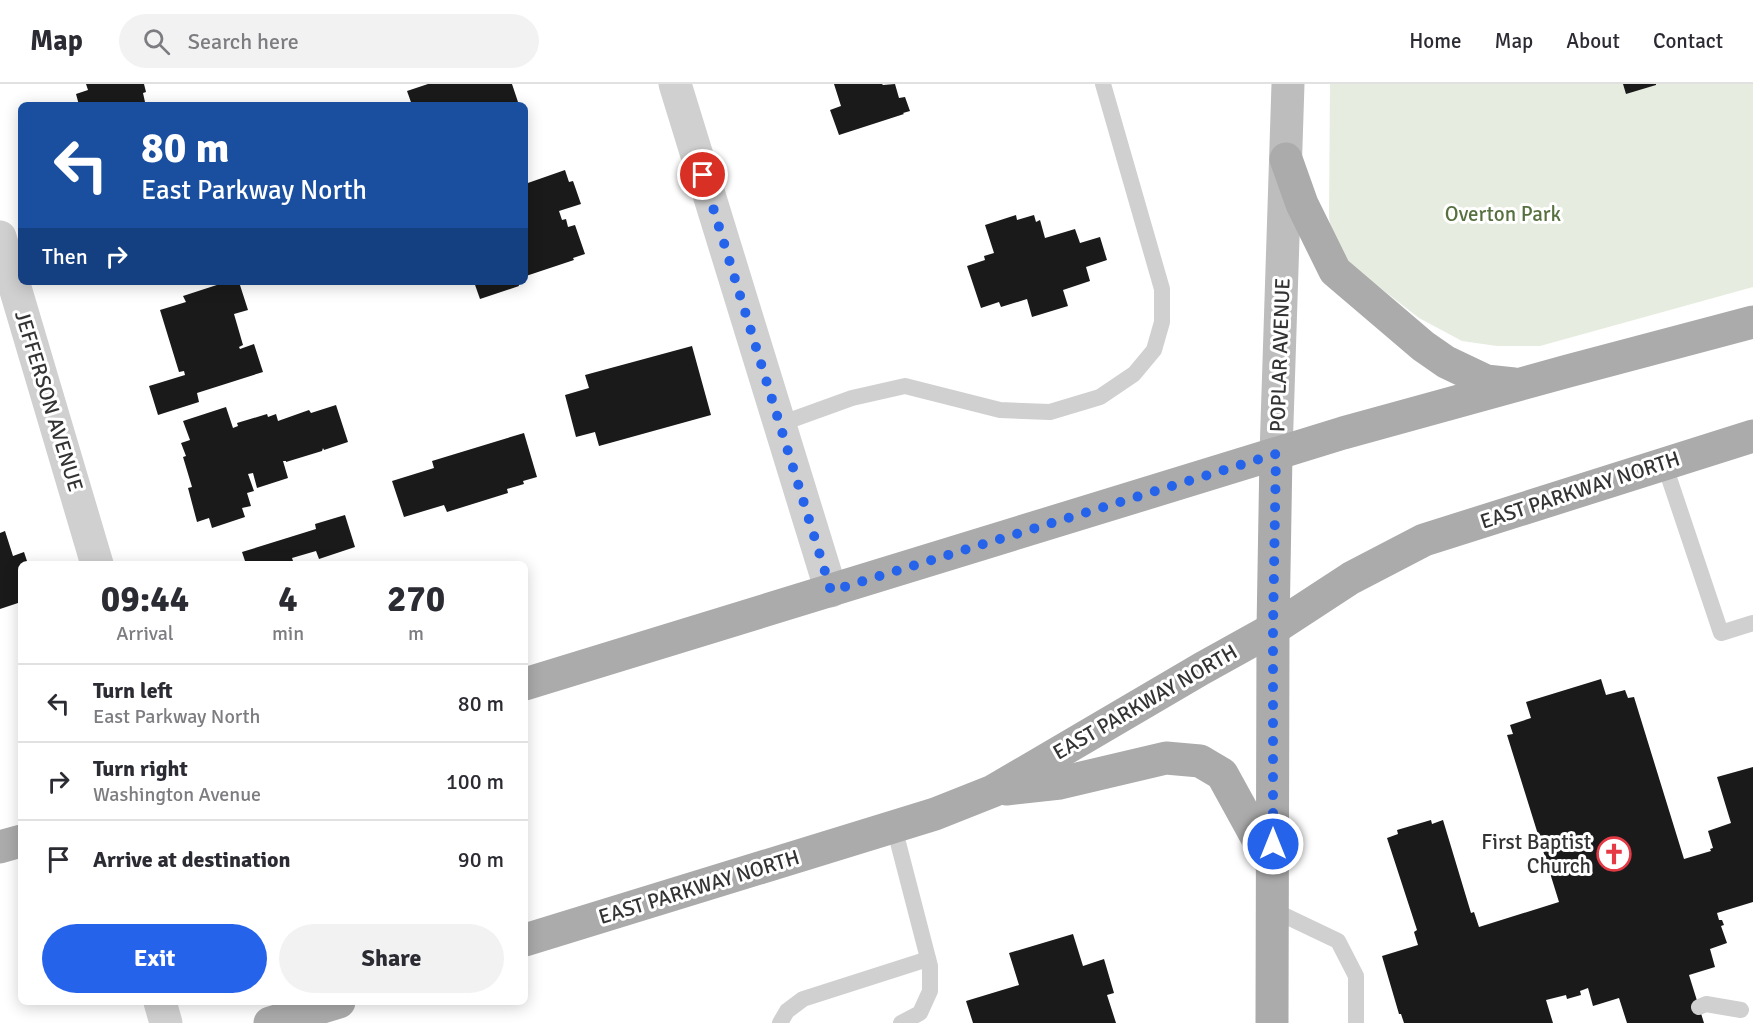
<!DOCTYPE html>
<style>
body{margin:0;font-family:Signika,sans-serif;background:#f2f2f3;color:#2b2b33;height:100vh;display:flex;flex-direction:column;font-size:22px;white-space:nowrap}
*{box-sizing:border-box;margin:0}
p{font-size:20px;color:#7c7c81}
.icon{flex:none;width:33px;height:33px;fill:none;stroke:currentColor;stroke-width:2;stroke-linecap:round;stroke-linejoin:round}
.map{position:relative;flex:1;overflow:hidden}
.drawer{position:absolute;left:18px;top:477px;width:510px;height:444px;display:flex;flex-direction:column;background:#fff;border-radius:9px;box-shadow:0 3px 15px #0003}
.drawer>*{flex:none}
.banner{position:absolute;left:18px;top:18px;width:510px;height:183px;border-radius:9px;box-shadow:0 3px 15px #0003;background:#1a4fa0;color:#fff;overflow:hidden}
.pin{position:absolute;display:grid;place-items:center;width:51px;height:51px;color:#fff;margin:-26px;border:3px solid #fff;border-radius:50%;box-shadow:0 2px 6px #0007}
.me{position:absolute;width:66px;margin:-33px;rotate:0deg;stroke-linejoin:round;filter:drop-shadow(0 0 4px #0008)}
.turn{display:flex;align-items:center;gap:21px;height:126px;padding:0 24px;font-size:27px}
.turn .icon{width:78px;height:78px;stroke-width:2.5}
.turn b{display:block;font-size:42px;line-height:51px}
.then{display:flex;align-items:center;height:57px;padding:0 24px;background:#0003;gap:12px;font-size:22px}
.eta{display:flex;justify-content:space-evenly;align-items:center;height:102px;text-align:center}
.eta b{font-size:36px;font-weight:700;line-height:42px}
.button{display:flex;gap:12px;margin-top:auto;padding:12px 24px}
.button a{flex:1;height:69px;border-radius:36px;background:#2563eb;color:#fff;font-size:24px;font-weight:700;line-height:69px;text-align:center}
.button a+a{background:#f2f2f3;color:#2b2b33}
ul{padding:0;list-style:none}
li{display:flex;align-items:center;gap:18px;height:78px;padding:0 24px;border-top:2px solid #e1e1e2}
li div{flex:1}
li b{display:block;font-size:22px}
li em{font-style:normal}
header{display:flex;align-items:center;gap:36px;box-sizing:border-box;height:84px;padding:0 30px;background:#fff;border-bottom:2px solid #e1e1e2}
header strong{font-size:28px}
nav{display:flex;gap:33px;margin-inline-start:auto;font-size:21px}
.search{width:420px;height:54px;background:#f2f2f3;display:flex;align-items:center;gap:15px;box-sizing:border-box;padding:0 21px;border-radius:33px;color:#7c7c81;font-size:22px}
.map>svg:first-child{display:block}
.green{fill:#e6ecdf}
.building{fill:#1a1a1a}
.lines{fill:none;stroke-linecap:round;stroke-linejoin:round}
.service{stroke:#d0d0d0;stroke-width:16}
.minor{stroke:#d0d0d0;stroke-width:33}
.secondary{stroke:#bdbdbd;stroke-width:33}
.primary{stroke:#ababab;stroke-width:33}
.route{stroke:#2563eb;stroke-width:10;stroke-dasharray:0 18}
.labels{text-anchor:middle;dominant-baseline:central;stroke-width:6;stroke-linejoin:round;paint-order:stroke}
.park-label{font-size:21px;fill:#56703f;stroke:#fff}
.street-label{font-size:21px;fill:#333;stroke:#fff}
.poi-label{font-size:21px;fill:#333;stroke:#fff;text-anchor:end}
</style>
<header>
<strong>Map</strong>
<div class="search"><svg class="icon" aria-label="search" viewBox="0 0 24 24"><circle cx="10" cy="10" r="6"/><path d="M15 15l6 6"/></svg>Search here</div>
<nav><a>Home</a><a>Map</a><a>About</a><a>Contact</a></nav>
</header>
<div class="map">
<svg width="1753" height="939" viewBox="0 0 1753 939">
<rect width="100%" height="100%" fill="#fff"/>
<!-- green -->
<path class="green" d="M1330 0H1753V203L1540 262H1497L1462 257 1419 234 1356 185 1343 173 1332 152 1329 133Z"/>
<!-- building -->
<g class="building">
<path d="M86 0H144L146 8 143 9 145 18 139 21H79L76 10 88 6Z"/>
<path d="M428 0H512L519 21H412L407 7Z"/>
<path d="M834 0H882L883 1 895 0 899 14 905 13 910 27 903 29 904 30 839 51 830 26 841 22Z"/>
<path d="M1623 0H1656V1L1626 10Z"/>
<path d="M565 86 569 98 573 97 581 120 559 127 562 136 566 135 568 143 575 141 585 170 573 174 574 176 526 192 525 100Z"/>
<path d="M1016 131 1017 136 1034 131 1036 138 1040 136 1045 154 1075 145 1080 159 1100 153 1107 176 1086 183 1090 197 1063 206 1068 222 1032 233 1027 215 1001 223 999 218 981 224 967 182 985 176 984 172 994 169 985 141Z"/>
<path d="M226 198H239L248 226 234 230 243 261 239 263 240 265 254 260 263 288 197 309 199 318 158 331 149 302 185 291 184 287 179 288 160 226 186 218 183 212Z"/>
<path d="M474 198H518L519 202 480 215Z"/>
<path d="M692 262 711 331 599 362 595 348 576 353 565 311 589 304 585 291Z"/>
<path d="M336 321 348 358 324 366 323 364 322 367 286 378V377H283L288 394 257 404 253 389 248 390 254 407 247 409 251 422 242 424 245 433 212 444 209 434 197 438 188 404 192 403 183 373 186 372 181 359 190 356 183 337 226 323 233 344 238 342 237 339 267 330 268 333 276 330 278 337 309 326 311 329Z"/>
<path d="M524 349 537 393 523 397 524 400 507 405 508 409 447 428 444 421 404 433 392 397 434 384 432 377Z"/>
<path d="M345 431 355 463 319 475 316 467 292 474 294 480H246L242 468 316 445 315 440Z"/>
<path d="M5 447 13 472 24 468 28 480H21V518L0 525V449Z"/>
<path d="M1601 595 1606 611 1625 606 1628 614 1634 613 1684 775 1711 767 1710 765 1713 764 1708 747 1731 739 1717 693 1753 683V818L1717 829 1719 836H1722L1724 841 1721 842 1727 859 1710 865 1715 883 1689 891 1704 939H1627L1619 914 1593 922 1588 904 1580 907 1581 911 1567 915 1566 911 1546 916 1553 939H1404L1401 930H1399L1382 872 1418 861 1414 848 1417 846 1387 754 1398 750 1397 746 1431 736 1432 740 1443 736 1471 829 1474 828 1479 843 1559 818 1507 651 1513 650 1510 641 1531 634 1526 618Z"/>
<path d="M1073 850 1083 882 1104 875 1114 909 1107 911 1116 939H973L966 917 1019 901 1009 869Z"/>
</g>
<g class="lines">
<!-- service -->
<g class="service">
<path d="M780 340 852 314 905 302 1000 326 1050 328 1100 313 1134 290 1154 266 1162 238V205L1103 0"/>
<path d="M1664 379 1721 549 1753 539"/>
<path d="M894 743 930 882V907L920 929 901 939"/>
<path d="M1273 826 1338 857 1356 892V939"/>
<path d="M1699 923 1706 920 1741 926"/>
<path d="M780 939 787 927 803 915 928 875"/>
</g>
<!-- minor -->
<g class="minor">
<path d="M675 0 831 507"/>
<path d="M0 153 97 480"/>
<path d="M160 918 166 939"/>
</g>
<!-- secondary -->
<path class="secondary" d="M1276 370 1288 0"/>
<!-- primary -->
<g class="primary">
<path d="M1286 75 1302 120 1335 187 1423 262 1446 278 1486 297 1514 300"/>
<path d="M525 600 1343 349 1568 287 1753 238"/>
<path d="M1006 705 1060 699 1166 674 1200 677 1222 690 1272 781"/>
<path d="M0 763 21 757"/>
<path d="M525 856 935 730 993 707 1201 585 1273 545 1351 494 1424 456 1753 352"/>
<path d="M270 939 339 918"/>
<path d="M1272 939 1273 545 1276 370"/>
</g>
</g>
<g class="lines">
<!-- route -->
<path class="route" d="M703 91 831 507 1276 370 1273 545V760"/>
</g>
<!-- icons -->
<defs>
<symbol id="church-ring" viewBox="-11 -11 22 22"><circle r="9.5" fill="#fff" stroke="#e63946" stroke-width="1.5"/><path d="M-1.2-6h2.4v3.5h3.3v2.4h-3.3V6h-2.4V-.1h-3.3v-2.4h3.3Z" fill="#e63946"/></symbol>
</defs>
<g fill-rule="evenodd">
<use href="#church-ring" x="1595" y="751" width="38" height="38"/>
</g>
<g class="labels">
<!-- park labels -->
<g class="park-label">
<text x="1503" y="130">Overton Park</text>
</g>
<!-- street labels -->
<g class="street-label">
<text transform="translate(1280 271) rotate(-88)">POPLAR AVENUE</text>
<text transform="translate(49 317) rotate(73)">JEFFERSON AVENUE</text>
<text transform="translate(1580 406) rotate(-18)">EAST PARKWAY NORTH</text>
<text transform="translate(1145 618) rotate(-30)">EAST PARKWAY NORTH</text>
<text transform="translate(699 803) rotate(-17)">EAST PARKWAY NORTH</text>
</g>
<!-- poi labels -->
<g class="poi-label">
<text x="1591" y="758">First Baptist<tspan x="1591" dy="24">Church</tspan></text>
</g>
</g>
</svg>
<div class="pin" style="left:703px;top:91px;background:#d93025"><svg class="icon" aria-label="arrive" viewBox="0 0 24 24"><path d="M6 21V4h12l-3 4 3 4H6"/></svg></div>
<svg class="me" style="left:1273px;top:760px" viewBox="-20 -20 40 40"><circle r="17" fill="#2563eb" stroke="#fff" stroke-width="3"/><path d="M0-11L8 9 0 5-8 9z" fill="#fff"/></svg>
<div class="banner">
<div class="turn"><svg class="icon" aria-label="left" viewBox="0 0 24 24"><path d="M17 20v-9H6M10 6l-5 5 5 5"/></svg><div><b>80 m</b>East Parkway North</div></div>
<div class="then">Then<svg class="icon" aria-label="right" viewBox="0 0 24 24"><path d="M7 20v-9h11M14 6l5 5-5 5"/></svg></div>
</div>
<section class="drawer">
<div class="eta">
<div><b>09:44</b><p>Arrival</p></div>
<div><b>4</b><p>min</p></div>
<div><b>270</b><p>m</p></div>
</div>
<ul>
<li><svg class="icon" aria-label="left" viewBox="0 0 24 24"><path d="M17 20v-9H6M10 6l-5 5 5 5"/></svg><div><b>Turn left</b><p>East Parkway North</p></div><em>80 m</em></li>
<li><svg class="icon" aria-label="right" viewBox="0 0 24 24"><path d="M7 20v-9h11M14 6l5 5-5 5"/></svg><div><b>Turn right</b><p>Washington Avenue</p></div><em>100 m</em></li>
<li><svg class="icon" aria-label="arrive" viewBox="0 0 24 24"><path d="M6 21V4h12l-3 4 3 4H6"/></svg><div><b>Arrive at destination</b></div><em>90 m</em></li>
</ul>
<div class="button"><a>Exit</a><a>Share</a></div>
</section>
</div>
